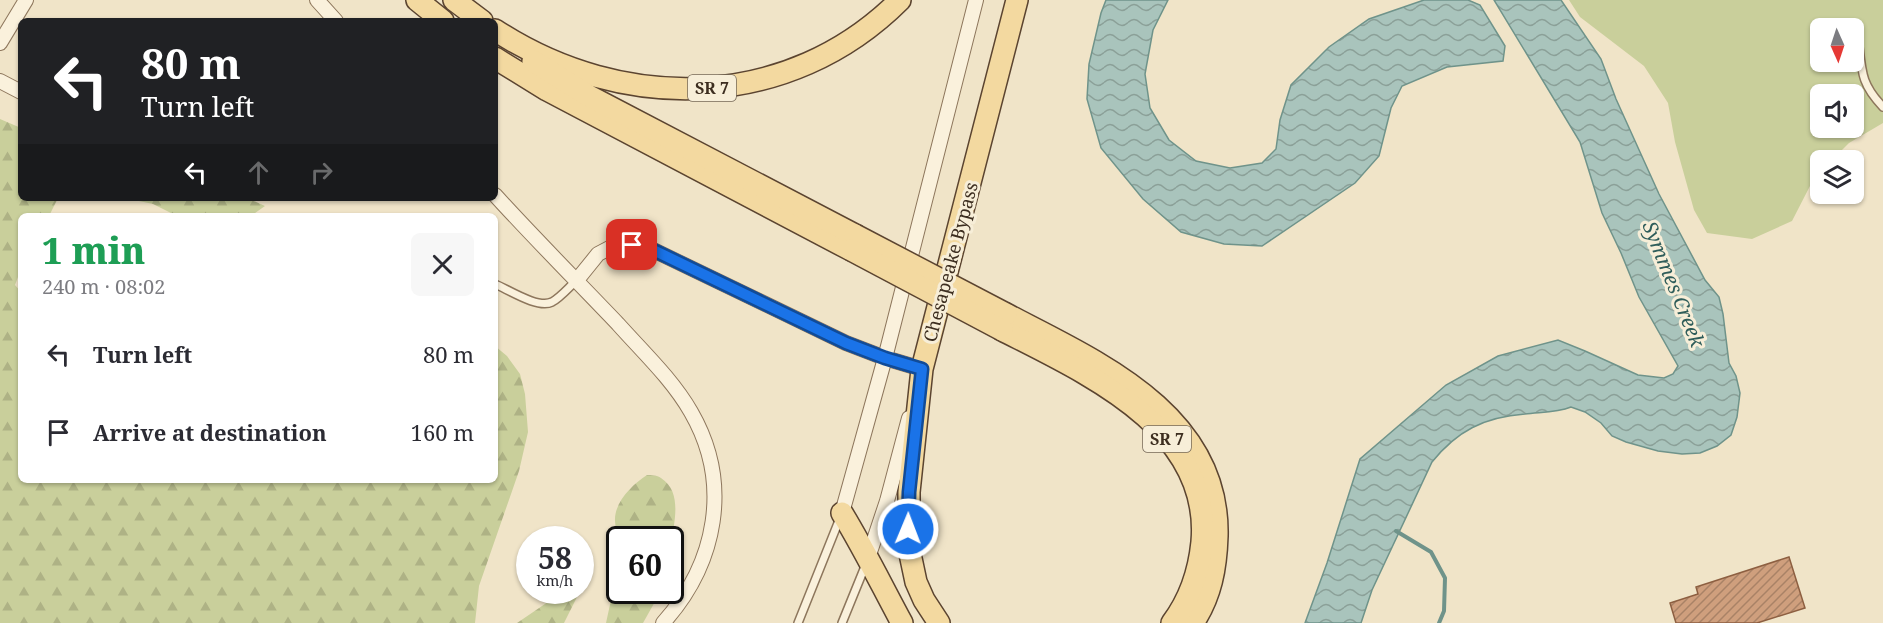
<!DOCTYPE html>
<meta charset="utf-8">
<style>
body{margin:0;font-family:"Noto Serif",serif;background:#f7f7f7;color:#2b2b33;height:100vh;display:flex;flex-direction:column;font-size:22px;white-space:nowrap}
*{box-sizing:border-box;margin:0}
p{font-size:20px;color:#7c7c81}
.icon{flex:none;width:33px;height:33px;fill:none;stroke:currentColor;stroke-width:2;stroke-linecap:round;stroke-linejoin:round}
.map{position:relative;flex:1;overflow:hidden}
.panel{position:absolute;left:18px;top:213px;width:480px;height:270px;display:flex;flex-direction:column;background:#fff;border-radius:9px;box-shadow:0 2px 4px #0004}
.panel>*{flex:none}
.guide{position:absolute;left:18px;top:18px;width:480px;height:183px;border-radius:9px;box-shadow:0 2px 4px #0004;background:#202124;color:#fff;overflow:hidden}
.needle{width:39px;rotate:177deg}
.fabs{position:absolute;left:1810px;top:18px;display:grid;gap:12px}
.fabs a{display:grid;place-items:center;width:54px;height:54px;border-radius:9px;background:#fff;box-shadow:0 2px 4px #0004;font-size:30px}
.speed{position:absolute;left:516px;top:526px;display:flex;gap:12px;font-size:30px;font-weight:700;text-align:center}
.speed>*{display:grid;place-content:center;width:78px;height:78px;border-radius:50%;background:#fff;box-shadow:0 2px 4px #0004;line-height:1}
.speed small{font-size:15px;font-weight:400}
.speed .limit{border:3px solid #111;border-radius:9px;background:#fff;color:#111}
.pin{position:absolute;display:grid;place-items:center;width:51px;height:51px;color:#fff;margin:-26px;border-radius:12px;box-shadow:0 3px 9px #0006}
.me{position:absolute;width:66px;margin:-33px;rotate:1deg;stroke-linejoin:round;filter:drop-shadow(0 0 4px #0008)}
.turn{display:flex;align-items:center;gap:21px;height:126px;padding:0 24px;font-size:27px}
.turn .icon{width:78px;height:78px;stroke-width:2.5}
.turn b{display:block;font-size:42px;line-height:51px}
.lanes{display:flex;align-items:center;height:57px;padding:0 24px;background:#0003;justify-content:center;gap:30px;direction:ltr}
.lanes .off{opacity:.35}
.round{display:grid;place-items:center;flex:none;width:63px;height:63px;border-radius:9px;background:#f7f7f7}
.summary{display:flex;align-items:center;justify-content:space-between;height:102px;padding:0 24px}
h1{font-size:36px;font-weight:800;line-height:45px;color:#1e9e55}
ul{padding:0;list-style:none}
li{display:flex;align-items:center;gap:18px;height:78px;padding:0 24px}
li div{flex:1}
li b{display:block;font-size:22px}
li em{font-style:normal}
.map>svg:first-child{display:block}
.forest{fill:url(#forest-firs)}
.park{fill:#c9cf9b;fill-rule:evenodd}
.water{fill:url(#water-waves);stroke:#6f938a;stroke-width:1.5}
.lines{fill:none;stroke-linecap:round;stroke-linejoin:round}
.stream{stroke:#6f938a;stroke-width:4}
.building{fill:url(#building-hatch);stroke:#8d5f41;stroke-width:1.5}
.lane-casing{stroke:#8d765c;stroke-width:10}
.street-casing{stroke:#8d765c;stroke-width:16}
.primary-casing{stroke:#5b4430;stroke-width:24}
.lane{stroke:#faf1dc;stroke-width:7}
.street{stroke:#faf1dc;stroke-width:14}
.primary{stroke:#f3d9a0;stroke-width:21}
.primary-bridge-casing{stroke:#5b4430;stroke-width:24;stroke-linecap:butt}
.primary-bridge{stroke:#f3d9a0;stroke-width:21}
.route-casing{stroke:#114b97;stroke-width:15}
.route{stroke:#1a73e8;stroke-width:10}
.labels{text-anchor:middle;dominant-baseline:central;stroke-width:6;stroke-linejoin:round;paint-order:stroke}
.shield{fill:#f7eed8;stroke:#756857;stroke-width:1.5}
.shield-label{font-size:16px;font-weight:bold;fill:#3d2e20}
.street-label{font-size:18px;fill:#3d2e20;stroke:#f7eed8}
.water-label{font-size:20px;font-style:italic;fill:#2f5d5a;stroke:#f7eed8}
</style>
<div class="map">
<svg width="1883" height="623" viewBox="0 0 1883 623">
<defs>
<pattern id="forest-firs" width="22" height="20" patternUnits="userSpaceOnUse" patternTransform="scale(1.5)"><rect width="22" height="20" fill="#c9cf9b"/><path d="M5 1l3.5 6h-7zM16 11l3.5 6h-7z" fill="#aeb285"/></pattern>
<pattern id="water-waves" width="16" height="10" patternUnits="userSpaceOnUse" patternTransform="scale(1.5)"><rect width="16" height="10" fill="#a9c4bc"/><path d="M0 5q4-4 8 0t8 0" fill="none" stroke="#8ba098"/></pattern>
<pattern id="building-hatch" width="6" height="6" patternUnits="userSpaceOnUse" patternTransform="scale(1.5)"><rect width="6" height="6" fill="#cf9f7d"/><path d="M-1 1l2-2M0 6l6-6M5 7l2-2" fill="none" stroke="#a98266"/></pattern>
</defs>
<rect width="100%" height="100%" fill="#f0e4c8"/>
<!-- forest -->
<g class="forest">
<path d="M0 119 21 128V198H58L49 216H21V269L15 285 21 292V480H495V346L507 356 520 374 525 394 528 432 519 471 479 586 475 623H0Z"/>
<path d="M125 198H247L265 206 251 216H182L171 213 153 204Z"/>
<path d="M647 475C651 475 657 475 661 478 683 492 674 523 671 544L670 540H620L619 559C619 546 616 533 615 521 614 502 633 484 647 475Z"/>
<path d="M619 563 620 591H661L643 623H606Z"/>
<path d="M564 591H575L577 597 564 623H517Z"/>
</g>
<!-- park -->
<path class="park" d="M1569 0H1883V123L1849 143 1832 160H1821V173L1811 184 1792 221 1752 239 1707 233 1694 210 1675 142 1668 103 1644 66 1580 17ZM1821 28H1854V62H1821ZM1821 94H1854V128H1821Z"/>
<!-- water -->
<g class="water">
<path d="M1106 0H1168L1153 30 1145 74 1150 108 1169 140 1196 161 1230 168 1262 163 1276 149 1280 120 1291 85 1329 47 1369 19 1424 0H1468L1480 5 1505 46 1503 61 1447 67 1402 86 1391 108 1379 156 1355 183 1262 246 1224 244 1181 232 1143 199 1101 148 1087 99 1089 64 1101 13Z"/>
<path d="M1494 0H1561L1601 59 1616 99 1659 194 1705 280 1719 297 1723 314 1729 363 1736 376 1740 393 1737 417 1731 435 1717 446 1700 453 1682 454 1658 451 1626 442 1612 436 1601 423 1585 412 1571 407C1556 413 1540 412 1525 414 1484 417 1457 431 1432 462L1372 590 1361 623H1305L1327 563 1360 459 1446 385 1498 356 1558 340 1585 351 1638 375 1664 378 1673 374 1678 366 1639 297 1621 253 1602 213 1580 142Z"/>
</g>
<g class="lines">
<!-- stream -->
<path class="stream" d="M1396 531 1431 552 1445 578 1444 611 1439 623"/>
</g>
<!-- building -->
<path class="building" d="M1789 557 1805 608 1757 623H1676L1670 603 1698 594 1696 587Z"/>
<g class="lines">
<defs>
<g id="lane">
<path d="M1859 47C1862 75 1863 86 1883 107"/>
<path d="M495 284C509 290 538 309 552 302 561 297 569 287 577 280"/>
<path d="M798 623 840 518"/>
<path d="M842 623 866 564"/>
</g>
<g id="street">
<path d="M317 0 336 21"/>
<path d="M0 43 26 0"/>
<path d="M0 81 21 92"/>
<path d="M495 195C535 239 577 281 618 324 643 352 672 379 691 412 732 483 717 563 663 623"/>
<path d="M577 280 598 254 617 244 647 247 846 343 885 358 922 369 920 376"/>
<path d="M842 513 885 358 976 0"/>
<path d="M868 558 887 501 909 418"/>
</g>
<g id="primary">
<path d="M417 0 443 21"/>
<path d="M454 0 482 21"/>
<path d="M495 30C623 114 789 111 900 0"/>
<path d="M495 58 547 90 851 250"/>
<path d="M533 61 589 96 855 235"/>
<path d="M1006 314C1098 362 1220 414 1217 536 1216 568 1211 596 1193 623"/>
<path d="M1002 330C1086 373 1212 428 1202 542 1199 572 1190 599 1172 623"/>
<path d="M842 513C864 549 882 586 902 623"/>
<path d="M939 623 924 600 916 582 909 549V492L922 369 1017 0"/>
</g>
</defs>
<!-- lane casing -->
<use href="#lane" class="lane-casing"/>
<!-- street casing -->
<use href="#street" class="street-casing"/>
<!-- primary casing -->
<use href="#primary" class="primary-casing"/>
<!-- lane -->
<use href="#lane" class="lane"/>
<!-- street -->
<use href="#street" class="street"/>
<!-- primary -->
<use href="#primary" class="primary"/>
<defs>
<g id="primary-bridge">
<path d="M855 235 1006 314"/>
<path d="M851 250 1002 330"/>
</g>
</defs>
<!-- primary-bridge casing -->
<use href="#primary-bridge" class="primary-bridge-casing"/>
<!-- primary-bridge -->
<use href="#primary-bridge" class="primary-bridge"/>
</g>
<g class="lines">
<defs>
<path id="route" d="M632 245 647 247 846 343 885 358 922 369 909 492 908 529"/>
</defs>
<!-- route casing -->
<use href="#route" class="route-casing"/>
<!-- route -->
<use href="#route" class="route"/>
</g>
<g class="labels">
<!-- shield labels -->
<g class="shield">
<rect x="688" y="75" width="48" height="26" rx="4.5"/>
<rect x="1143" y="426" width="48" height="26" rx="4.5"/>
</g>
<g class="shield-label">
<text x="712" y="88">SR 7</text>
<text x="1167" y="439">SR 7</text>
</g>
<!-- street labels -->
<g class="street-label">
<text transform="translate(950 262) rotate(-75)">Chesapeake Bypass</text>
</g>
<!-- water labels -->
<g class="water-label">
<text transform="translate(1674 284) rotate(68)">Symmes Creek</text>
</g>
</g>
</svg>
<div class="fabs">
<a><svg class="needle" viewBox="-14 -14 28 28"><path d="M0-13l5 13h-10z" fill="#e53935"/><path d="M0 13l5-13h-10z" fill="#7c7c81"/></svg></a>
<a><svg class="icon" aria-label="sound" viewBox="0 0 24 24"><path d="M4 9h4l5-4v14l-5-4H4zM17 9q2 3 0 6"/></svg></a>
<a><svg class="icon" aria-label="layers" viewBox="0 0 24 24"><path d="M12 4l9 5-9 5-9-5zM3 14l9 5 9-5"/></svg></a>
</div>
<div class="speed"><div>58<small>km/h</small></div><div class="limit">60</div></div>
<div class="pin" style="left:632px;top:245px;background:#d93025"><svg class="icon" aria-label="arrive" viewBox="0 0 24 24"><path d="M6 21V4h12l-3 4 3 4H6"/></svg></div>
<svg class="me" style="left:908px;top:529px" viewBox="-20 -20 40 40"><circle r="17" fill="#1a73e8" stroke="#fff" stroke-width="3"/><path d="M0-11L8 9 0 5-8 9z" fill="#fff"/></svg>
<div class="guide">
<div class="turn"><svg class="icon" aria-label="left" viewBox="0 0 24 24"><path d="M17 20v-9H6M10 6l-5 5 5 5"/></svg><div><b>80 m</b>Turn left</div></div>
<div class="lanes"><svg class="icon" aria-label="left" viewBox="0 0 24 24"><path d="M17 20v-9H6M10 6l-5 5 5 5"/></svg><svg class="icon off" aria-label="ahead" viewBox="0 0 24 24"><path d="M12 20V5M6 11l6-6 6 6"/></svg><svg class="icon off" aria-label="right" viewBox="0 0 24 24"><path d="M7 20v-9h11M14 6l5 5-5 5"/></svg></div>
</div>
<section class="panel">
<div class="summary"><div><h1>1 min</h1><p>240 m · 08:02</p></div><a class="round"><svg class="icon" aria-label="close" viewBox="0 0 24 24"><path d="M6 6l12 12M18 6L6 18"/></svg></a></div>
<ul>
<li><svg class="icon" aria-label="left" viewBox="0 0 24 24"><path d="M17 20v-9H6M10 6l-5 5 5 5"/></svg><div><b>Turn left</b></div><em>80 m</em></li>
<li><svg class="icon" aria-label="arrive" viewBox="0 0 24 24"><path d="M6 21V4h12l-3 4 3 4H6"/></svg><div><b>Arrive at destination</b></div><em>160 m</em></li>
</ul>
</section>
</div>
